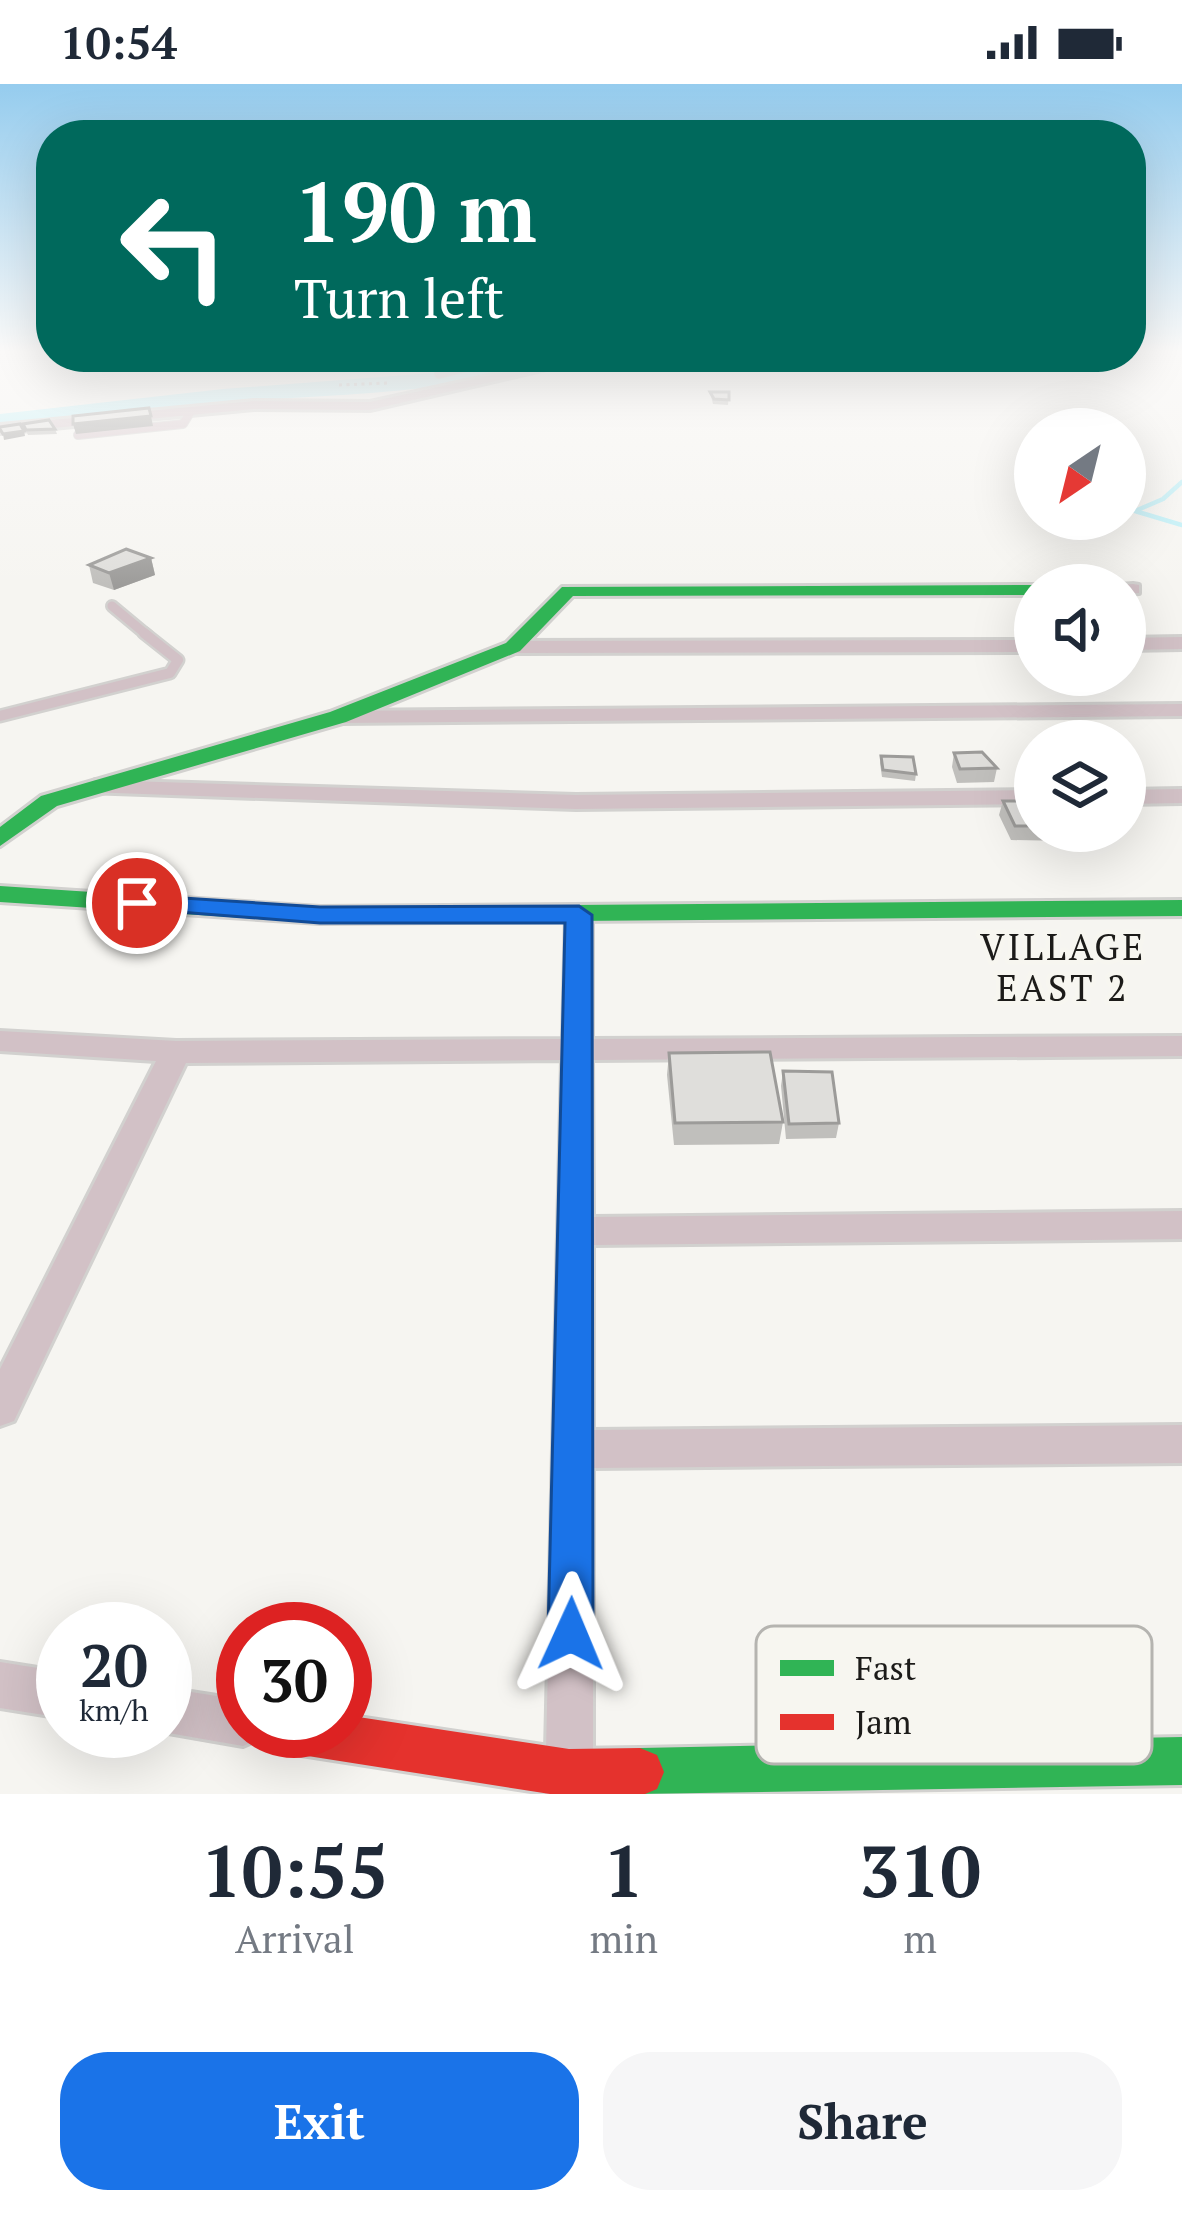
<!DOCTYPE html>
<style>
body{margin:0;font-family:"PT Serif",serif;background:#f6f6f7;color:#1f2937;height:100vh;display:flex;flex-direction:column;font-size:45px;white-space:nowrap}
*{box-sizing:border-box;margin:0}
p{font-size:39px;color:#747a83}
.icon{flex:none;width:66px;height:66px;fill:none;stroke:currentColor;stroke-width:2;stroke-linecap:round;stroke-linejoin:round}
.map{position:relative;height:1710px;overflow:hidden}
.panel{display:flex;flex-direction:column;background:#fff;flex:1}
.panel>*{flex:none}
.banner{position:absolute;left:36px;top:36px;width:1110px;height:252px;border-radius:48px;box-shadow:0 12px 48px #0002;background:#00695c;color:#fff;overflow:hidden}
.needle{width:78px;rotate:215deg}
.fabs{position:absolute;left:1014px;top:324px;display:grid;gap:24px}
.fabs a{display:grid;place-items:center;width:132px;height:132px;border-radius:50%;background:#fff;box-shadow:0 12px 48px #0002;font-size:60px}
.speed{position:absolute;left:36px;top:1518px;display:flex;gap:24px;font-size:60px;font-weight:700;text-align:center}
.speed>*{display:grid;place-content:center;width:156px;height:156px;border-radius:50%;background:#fff;box-shadow:0 12px 48px #0002;line-height:1}
.speed small{font-size:30px;font-weight:400}
.speed .limit{border:18px solid #d22;background:#fff;color:#111}
.pin{position:absolute;display:grid;place-items:center;width:102px;height:102px;color:#fff;margin:-51px;border:6px solid #fff;border-radius:50%;box-shadow:0 3px 12px #0007}
.me{position:absolute;width:132px;margin:-66px;rotate:1deg;stroke-linejoin:round;filter:drop-shadow(0 0 9px #0008)}
.turn{display:flex;align-items:center;gap:42px;height:252px;padding:0 60px;font-size:54px}
.turn .icon{width:156px;height:156px;stroke-width:2.5}
.turn b{display:block;font-size:84px;line-height:102px}
.eta{display:flex;justify-content:space-evenly;align-items:center;height:204px;text-align:center}
.eta b{font-size:72px;font-weight:700;line-height:84px}
.primary-button{display:flex;gap:24px;margin-top:auto;padding:24px 60px}
.primary-button a{flex:1;height:138px;border-radius:48px;background:#1a73e8;color:#fff;font-size:48px;font-weight:700;line-height:138px;text-align:center}
.primary-button a+a{background:#f6f6f7;color:#1f2937}
.status{display:flex;justify-content:space-between;align-items:center;height:84px;padding:0 60px;background:#fff;direction:ltr}
.status svg{height:33px;fill:currentColor}
.map>svg:first-child{display:block}
.lines{fill:none;stroke-linecap:round;stroke-linejoin:round}
.stream{stroke:#baeff7;stroke-width:4.5}
.river{fill:#baeff7;fill-rule:evenodd}
.lane-far2-casing{stroke:#d2d1cf;stroke-width:10}
.lane-far1-casing{stroke:#d2d1cf;stroke-width:14}
.lane-casing{stroke:#d2d1cf;stroke-width:15}
.street-casing{stroke:#d2d1cf;stroke-width:6}
.fast-casing{stroke:#d2d1cf;stroke-width:6}
.jam-casing{stroke:#d2d1cf;stroke-width:6}
.path{stroke:#baafb2;stroke-width:3;stroke-dasharray:3 4.5;stroke-linecap:butt}
.lane-far2{stroke:#d2c1c6;stroke-width:8}
.lane-far1{stroke:#d2c1c6;stroke-width:9}
.lane{stroke:#d2c1c6;stroke-width:10}
.street{fill:#d2c1c6;fill-rule:evenodd}
.fast{fill:#30b455;fill-rule:evenodd}
.jam{fill:#e5322d;fill-rule:evenodd}
.wall{fill:#c0bfbc}
.shaded-wall{fill:#9c9b99}
.building{fill:#dfdedb;stroke:#9c9b99;stroke-width:3}
.route{fill:#1a73e8;stroke:#114b97;stroke-width:3}
.labels{text-anchor:middle;dominant-baseline:central;stroke-width:9;stroke-linejoin:round;paint-order:stroke}
.neighbourhood-label{font-size:36px;letter-spacing:3px;fill:#1c1b19;stroke:#f7f6f0}
.key{fill:#f7f6f0;stroke:#b5b4b0;stroke-width:3}
.key-label{font-size:33px;fill:#1c1b19}
</style>
<div class="status"><b>10:54</b><svg viewBox="0 0 49 12"><path d="M0 12V9h3v3zM5 12V6h3v6zM10 12V3h3v9zM15 12V0h3v12zM26 1h20v11H26zM47 4h2v5h-2z"/></svg></div>
<div class="map">
<svg width="1182" height="1710" viewBox="0 0 1182 1710">
<rect width="100%" height="100%" fill="#f6f5f1"/>
<g class="lines">
<!-- stream -->
<path class="stream" d="M1182 398 1163 415 1135 427 1182 441"/>
<!-- river -->
<path class="river" d="M513 273H546C502 309 294 312 229 318 153 325 76 336 0 344V330L223 305 432 289Z"/>
<defs>
<g id="lane-far2">
<path d="M439 290 506 273"/>
<path d="M78 351 183 340 191 327"/>
</g>
<path id="lane-far1" d="M112 522 148 552"/>
<path id="lane" d="M0 632 170 589 178 576 144 549"/>
<g id="street">
<path d="M575 273H598L370 326 254 325 0 349V341L254 317 370 318Z"/>
<path d="M1133 500 1139 501V509L1125 510V501H1119Z"/>
<path d="M1182 553V565L1125 566V554Z"/>
<path d="M1035 556V568L513 569 503 563 513 557Z"/>
<path d="M1182 620V632L338 639 327 633 338 627Z"/>
<path d="M95 696 576 711 1035 706V720L576 725 87 708 83 703Z"/>
<path d="M1182 705V719L1125 720V706Z"/>
<path d="M579 823 592 831V955L1182 952V972L592 976 593 1133 1182 1127V1155L593 1161V1346L1182 1341V1379L593 1384V1710H545L562 976 186 979 14 1337 0 1342V1285L156 977 0 967V947L176 957 563 955 566 831Z"/>
<path d="M0 1578 63 1588V1634L0 1624Z"/>
<path d="M165 1604 243 1616V1647H263L259 1655 243 1662 157 1647H165Z"/>
</g>
<g id="fast">
<path d="M1035 501V511L573 512 520 567 346 638 57 722 0 762V743L41 712 330 628 506 559 562 503Z"/>
<path d="M0 802 320 823 1182 816V832L320 839 0 818Z"/>
<path d="M1182 1653V1701L635 1710 623 1705 616 1688 623 1671 640 1664Z"/>
</g>
<path id="jam" d="M345 1631 569 1665 640 1664 657 1671 664 1688 657 1705 645 1710H550L295 1670 278 1664 272 1647H345Z"/>
</defs>
<!-- lane-far2 casing -->
<use href="#lane-far2" class="lane-far2-casing"/>
<!-- lane-far1 casing -->
<use href="#lane-far1" class="lane-far1-casing"/>
<!-- lane casing -->
<use href="#lane" class="lane-casing"/>
<!-- street casing -->
<use href="#street" class="street-casing"/>
<!-- fast casing -->
<use href="#fast" class="fast-casing"/>
<!-- jam casing -->
<use href="#jam" class="jam-casing"/>
<!-- path -->
<path class="path" d="M339 301 387 299"/>
<!-- lane-far2 -->
<use href="#lane-far2" class="lane-far2"/>
<!-- lane-far1 -->
<use href="#lane-far1" class="lane-far1"/>
<!-- lane -->
<use href="#lane" class="lane"/>
<!-- street -->
<use href="#street" class="street"/>
<!-- fast -->
<use href="#fast" class="fast"/>
<!-- jam -->
<use href="#jam" class="jam"/>
</g>
<!-- wall -->
<g class="wall">
<path d="M710 308H729L728 321 713 320Z"/>
<path d="M23 340 55 345 57 350 28 351Z"/>
<path d="M151 474 155 491 114 506 93 499 89 481Z"/>
<path d="M954 669 997 684 994 698 957 699 952 683Z"/>
<path d="M881 672 916 690 915 697 882 693 880 679Z"/>
<path d="M1003 717H1035V747H1068L1065 757 1011 756 999 731Z"/>
<path d="M669 969 783 1038 779 1060 674 1061 667 991Z"/>
<path d="M783 987 839 1039 836 1054 786 1055 781 1002Z"/>
</g>
<!-- shaded-wall -->
<g class="shaded-wall">
<path d="M151 332 153 342 76 350 73 340Z"/>
<path d="M24 347 25 352 4 356 3 350Z"/>
<path d="M151 474 155 491 114 506 109 489Z"/>
</g>
<!-- building -->
<g class="building">
<path d="M710 308H729V316L714 315Z"/>
<path d="M149 324 151 332 73 340V332Z"/>
<path d="M49 336 55 345 26 346 23 340Z"/>
<path d="M20 340 24 347 3 350 0 345V343Z"/>
<path d="M126 465 151 474 109 489 89 481Z"/>
<path d="M982 668 997 684 960 685 954 669Z"/>
<path d="M881 672 913 673 916 690 883 686Z"/>
<path d="M1003 717H1035V742H1015Z"/>
<path d="M770 968 783 1038 675 1039 669 969Z"/>
<path d="M783 987 832 988 839 1039 789 1040Z"/>
</g>
<!-- sky -->
<linearGradient id="sky" x2="0" y2="1"><stop stop-color="#95ccee"/><stop offset="0.53" stop-color="#fbfaf9"/><stop offset="1" stop-color="#fbfaf9" stop-opacity="0"/></linearGradient>
<rect width="1182" height="504" fill="url(#sky)"/>
<!-- route -->
<path class="route" d="M137 811 320 823 579 822 592 831 593 1550 586 1566 571 1573 555 1566 548 1550 565 839H320L128 824 124 819Z"/>
<g class="labels">
<!-- neighbourhood labels -->
<g class="neighbourhood-label">
<text x="1063" y="862">VILLAGE<tspan x="1063" dy="41">EAST 2</tspan></text>
</g>
</g>
<!-- legend -->
<rect x="756" y="1542" width="396" height="138" rx="18" class="key"/>
<rect x="780" y="1576" width="54" height="16" fill="#30b455"/>
<rect x="780" y="1630" width="54" height="16" fill="#e5322d"/>
<g class="key-label">
<text x="855" y="1596">Fast</text>
<text x="855" y="1650">Jam</text>
</g>
</svg>
<div class="fabs">
<a><svg class="needle" viewBox="-14 -14 28 28"><path d="M0-13l5 13h-10z" fill="#e53935"/><path d="M0 13l5-13h-10z" fill="#747a83"/></svg></a>
<a><svg class="icon" aria-label="sound" viewBox="0 0 24 24"><path d="M4 9h4l5-4v14l-5-4H4zM17 9q2 3 0 6"/></svg></a>
<a><svg class="icon" aria-label="layers" viewBox="0 0 24 24"><path d="M12 4l9 5-9 5-9-5zM3 14l9 5 9-5"/></svg></a>
</div>
<div class="speed"><div>20<small>km/h</small></div><div class="limit">30</div></div>
<div class="pin" style="left:137px;top:819px;background:#d93025"><svg class="icon" aria-label="arrive" viewBox="0 0 24 24"><path d="M6 21V4h12l-3 4 3 4H6"/></svg></div>
<svg class="me" style="left:571px;top:1550px" viewBox="-20 -20 40 40"><path d="M0-17L14 15 0 8-14 15z" fill="#1a73e8" stroke="#fff" stroke-width="4"/></svg>
<div class="banner">
<div class="turn"><svg class="icon" aria-label="left" viewBox="0 0 24 24"><path d="M17 20v-9H6M10 6l-5 5 5 5"/></svg><div><b>190 m</b>Turn left</div></div>
</div>
</div>
<section class="panel">
<div class="eta">
<div><b>10:55</b><p>Arrival</p></div>
<div><b>1</b><p>min</p></div>
<div><b>310</b><p>m</p></div>
</div>
<div class="primary-button"><a>Exit</a><a>Share</a></div>
</section>
